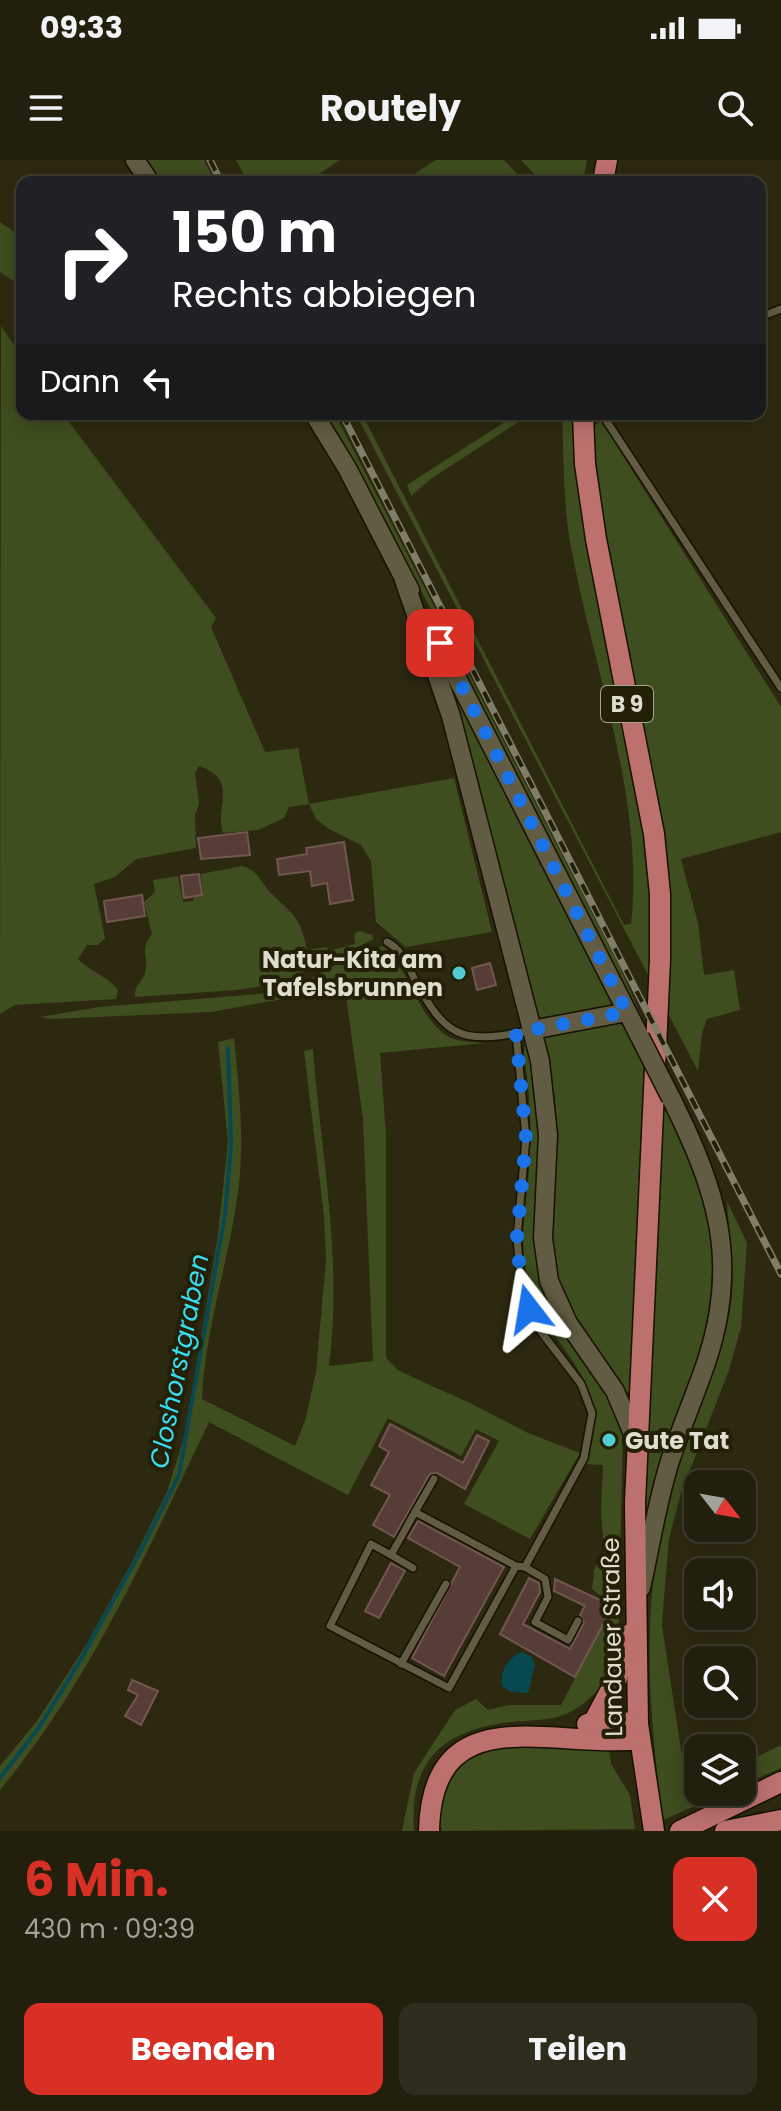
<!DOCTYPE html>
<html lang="de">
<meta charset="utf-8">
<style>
body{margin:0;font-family:Poppins,sans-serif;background:#2e2c1b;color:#f1f3f6;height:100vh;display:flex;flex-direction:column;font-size:30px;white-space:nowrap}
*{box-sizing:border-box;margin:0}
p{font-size:26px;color:#a2a29d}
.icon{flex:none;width:44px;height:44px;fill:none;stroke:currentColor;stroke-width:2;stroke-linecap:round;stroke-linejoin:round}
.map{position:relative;height:1671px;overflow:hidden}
.details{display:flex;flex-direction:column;background:#221f0d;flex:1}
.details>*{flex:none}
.banner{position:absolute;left:16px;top:16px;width:750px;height:244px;border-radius:16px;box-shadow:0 4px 20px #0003,0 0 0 2px #3f3d2e;background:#202124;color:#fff;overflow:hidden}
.needle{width:52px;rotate:121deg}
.fabs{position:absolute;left:684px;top:1310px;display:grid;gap:16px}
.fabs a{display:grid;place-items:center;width:72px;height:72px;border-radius:16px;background:#221f0d;box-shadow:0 4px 20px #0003,0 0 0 2px #3f3d2e;font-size:40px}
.pin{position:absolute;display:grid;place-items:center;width:68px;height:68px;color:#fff;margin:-34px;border-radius:16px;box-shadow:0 4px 12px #0006}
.me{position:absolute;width:88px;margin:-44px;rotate:346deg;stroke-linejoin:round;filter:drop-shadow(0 0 6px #0008)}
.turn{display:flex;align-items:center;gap:28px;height:168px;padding:0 24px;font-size:36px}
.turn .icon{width:104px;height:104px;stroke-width:2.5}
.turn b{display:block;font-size:56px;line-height:68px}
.then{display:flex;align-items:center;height:76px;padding:0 24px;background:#0003;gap:16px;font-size:30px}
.round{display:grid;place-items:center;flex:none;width:84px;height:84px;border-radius:16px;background:#2e2c1b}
.overview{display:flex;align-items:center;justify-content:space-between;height:136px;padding:0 24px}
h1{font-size:48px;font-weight:700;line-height:60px;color:#d93025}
.action{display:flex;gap:16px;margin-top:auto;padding:16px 24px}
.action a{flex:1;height:92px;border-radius:16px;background:#d93025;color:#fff;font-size:32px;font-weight:700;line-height:92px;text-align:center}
.action a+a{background:#2e2c1b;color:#f1f3f6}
.status{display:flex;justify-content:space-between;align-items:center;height:56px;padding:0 40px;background:#221f0d;direction:ltr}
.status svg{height:22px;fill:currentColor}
header{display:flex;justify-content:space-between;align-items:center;height:104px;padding:0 24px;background:#221f0d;font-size:36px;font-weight:700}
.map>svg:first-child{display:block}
.green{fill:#3e4e1e}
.water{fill:#084951}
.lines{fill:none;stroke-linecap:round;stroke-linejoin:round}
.stream{stroke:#084951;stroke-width:4}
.building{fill:#573d37;stroke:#725650;stroke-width:2}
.lane-casing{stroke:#161100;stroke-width:10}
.secondary-casing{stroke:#161100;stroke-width:21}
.primary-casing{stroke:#161100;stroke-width:23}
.lane{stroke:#615c43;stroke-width:7}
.secondary{stroke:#615c43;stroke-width:18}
.primary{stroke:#bc716f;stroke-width:20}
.rail-casing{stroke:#807d69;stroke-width:7}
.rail{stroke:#241f07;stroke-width:4;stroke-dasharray:12;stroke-linecap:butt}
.secondary-bridge-casing{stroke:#161100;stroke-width:21;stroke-linecap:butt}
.secondary-bridge{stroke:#615c43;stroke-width:18}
.route{stroke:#1a73e8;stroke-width:14;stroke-dasharray:0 25.2}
.poi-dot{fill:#51ccd2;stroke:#241f07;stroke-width:3}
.labels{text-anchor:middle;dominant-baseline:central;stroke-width:8;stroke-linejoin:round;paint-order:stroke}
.shield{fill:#241f07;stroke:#a7a492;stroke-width:2}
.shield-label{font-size:22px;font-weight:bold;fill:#dfddce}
.poi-label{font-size:24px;font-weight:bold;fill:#dfddce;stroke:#241f07;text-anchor:end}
.street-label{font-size:24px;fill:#dfddce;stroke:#241f07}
.water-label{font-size:26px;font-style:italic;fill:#37dcf1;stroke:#241f07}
</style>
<div class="status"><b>09:33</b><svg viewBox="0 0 49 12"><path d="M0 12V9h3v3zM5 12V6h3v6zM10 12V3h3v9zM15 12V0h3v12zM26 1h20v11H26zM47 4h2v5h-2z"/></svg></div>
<header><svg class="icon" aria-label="menu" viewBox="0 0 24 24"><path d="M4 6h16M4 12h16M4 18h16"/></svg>Routely<svg class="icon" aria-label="search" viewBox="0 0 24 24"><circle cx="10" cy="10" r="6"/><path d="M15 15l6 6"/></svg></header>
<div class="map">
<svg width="781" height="1671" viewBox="0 0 781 1671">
<rect width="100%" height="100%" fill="#2d2911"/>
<!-- green -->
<g class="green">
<path d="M145 0H204L215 22H160Z"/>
<path d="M236 0H340L307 22H248Z"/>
<path d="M436 0H504L525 22H402Z"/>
<path d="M521 0H587L583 22H542Z"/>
<path d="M0 62 22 77 21 126 0 112Z"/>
<path d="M1 166 22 196V254H63L216 458 211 467 265 592 298 588 309 644 454 618 492 772 406 787 376 762 371 701 361 685 329 669 316 659 309 644 289 647 284 658 258 670 223 673C214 647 240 620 199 606L195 613 199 643 195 656 196 688 136 699 115 717 94 724 105 778 98 785H87L78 799C90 812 108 816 118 830L116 839 15 845 0 854Z"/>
<path d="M325 254H335L619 805 646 867 644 868 400 389Z"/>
<path d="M356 254H362L624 765 631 764C645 641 593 508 571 387 563 344 564 298 562 254H576L664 688C649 583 620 480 605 375 599 340 590 303 594 266L601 261 781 547V672L681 699 698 763 704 815 734 810 740 850 707 859 702 873 698 911Z"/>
<path d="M517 254H531L432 318 411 336 407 325Z"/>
<path d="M444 508 614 842 612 848 537 858Z"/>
<path d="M242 706C258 710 260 721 270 732 292 754 301 757 307 790L327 787 328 791 355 784 354 774 359 771 372 775 374 779 282 823 236 830 135 837C134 825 142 823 145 813 150 795 138 793 152 774L144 742 155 732 153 720 178 716 183 742 193 741 194 737 203 735 201 714Z"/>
<path d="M383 786C411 810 417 858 449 877 458 882 474 882 485 883L380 893 386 976V1198L398 1210 421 1221 470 1243 528 1273 580 1293 530 1379 464 1344 499 1281 476 1269 461 1296 388 1258 348 1335 209 1262C148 1390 91 1520 0 1630V1606L37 1561 86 1485 134 1398 167 1332 185 1274 218 1075 228 982 218 882 234 878C239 929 245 981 238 1032 229 1102 205 1168 202 1239L295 1286 305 1261 316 1212 326 1100 324 1056 304 891 313 889C321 997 343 1097 329 1206L373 1201 363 959 346 836 315 833 211 852 52 859 40 857 99 847 270 833 303 823 357 793Z"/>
<path d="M618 862C634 871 640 900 647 916L633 1230 627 1233C608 1199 579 1172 562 1136 539 1088 555 1030 557 979 558 944 550 910 544 875Z"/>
<path d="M528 881 541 937V1114L594 1207 623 1269 618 1488 605 1530 600 1528C590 1538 579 1549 566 1554 549 1561 529 1560 511 1562 443 1570 409 1600 414 1671H402L414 1613 455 1550 476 1539 488 1550 509 1545H561L613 1446 592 1429 594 1410 604 1391 601 1352 603 1305 585 1304C621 1218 547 1194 528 1120 518 1083 526 1048 529 1010 532 971 530 932 524 894L525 883Z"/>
<path d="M666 950 697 1006 708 1036 717 1137 643 1378 661 957Z"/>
<path d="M727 1041 747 1083 741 1167 729 1210 681 1333 669 1379 664 1438 662 1466 687 1628 698 1624V1632H727L663 1660C651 1569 642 1472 659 1382 667 1338 681 1295 696 1253 708 1221 723 1190 729 1156 737 1119 729 1078 727 1041Z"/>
<path d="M529 1585 609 1589 611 1604 630 1635 635 1669 442 1671C433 1645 448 1609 473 1595 489 1586 511 1587 529 1585Z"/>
<path d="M781 1585V1608L742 1625V1604Z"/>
</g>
<!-- water -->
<path class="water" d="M522 1492 532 1497 535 1505 528 1533 512 1532 503 1527C498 1513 508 1497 522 1492Z"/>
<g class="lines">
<!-- stream -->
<path class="stream" d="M0 1618 40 1566 81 1499 138 1396 179 1315 225 1054 231 985 228 888"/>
</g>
<!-- building -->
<g class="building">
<path d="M247 672 250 695 201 699 198 678Z"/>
<path d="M344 682 353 740 330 744 327 723 312 726 310 711 279 715 277 699 307 694 306 688Z"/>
<path d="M199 714 202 735 184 738 181 716Z"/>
<path d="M142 735 145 756 107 762 104 741Z"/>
<path d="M490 803 496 825 477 830 472 808Z"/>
<path d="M390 1264 463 1303 477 1275 489 1281 465 1329 437 1313 430 1314 394 1377 373 1365 390 1335 371 1325 389 1292 379 1286Z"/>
<path d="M418 1361 504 1407 444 1516 412 1498 460 1407 408 1378Z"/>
<path d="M391 1403 405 1411 379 1458 365 1451Z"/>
<path d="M529 1418 539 1423 540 1432 523 1464 570 1489 584 1463 580 1455 585 1446 554 1431 555 1419 613 1446 575 1517 500 1474Z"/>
<path d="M132 1520 158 1531 141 1565 125 1556 138 1535 128 1530Z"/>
</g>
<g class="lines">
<defs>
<g id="lane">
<path d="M760 157 781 149"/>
<path d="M602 254 781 528"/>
<path d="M387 782C401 789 406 802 413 816 446 879 461 885 532 870"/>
<path d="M516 873 526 978 517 1078 520 1113 529 1149 542 1173 581 1224 592 1253 584 1298 525 1407 545 1419 548 1437 535 1462 568 1480 578 1461"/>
<path d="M434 1319 415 1352 516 1406"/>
<path d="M391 1395 371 1384 330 1466 449 1528 516 1406 525 1407"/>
<path d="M413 1408 391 1395 415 1352"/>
<path d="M401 1504 446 1424"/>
</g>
<g id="secondary">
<path d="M135 0 150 22"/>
<path d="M314 254 347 308 410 430"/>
<path d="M404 420 451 556 540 901 548 975 543 1078 549 1121 568 1163 615 1231 636 1281"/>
<path d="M429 463 640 877"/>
<path d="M532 870 627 852"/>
<path d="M641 1428C651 1384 657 1340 671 1298 682 1265 696 1233 707 1200 740 1099 716 1029 671 938"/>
</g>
<g id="primary">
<path d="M603 22 607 0"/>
<path d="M583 254 585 304 596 379 654 674 660 734V800L635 1343 638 1564 654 1671"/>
<path d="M593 1563 617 1518 630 1474"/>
<path d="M587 1564 605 1560 638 1564"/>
<path d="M429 1671C432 1535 552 1589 640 1579"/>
<path d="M680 1671 781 1622"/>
<path d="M725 1671 781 1660"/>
</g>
</defs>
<!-- lane casing -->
<use href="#lane" class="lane-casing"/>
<!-- secondary casing -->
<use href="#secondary" class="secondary-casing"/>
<!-- primary casing -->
<use href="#primary" class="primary-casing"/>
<!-- lane -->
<use href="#lane" class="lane"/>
<!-- secondary -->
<use href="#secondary" class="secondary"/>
<!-- primary -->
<use href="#primary" class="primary"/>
<defs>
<g id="rail">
<path d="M210 0 221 22"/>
<path d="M342 254 781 1114"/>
</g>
</defs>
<!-- rail casing -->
<use href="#rail" class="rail-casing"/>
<!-- rail -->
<use href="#rail" class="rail"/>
<defs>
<path id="secondary-bridge" d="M640 877 671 938"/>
</defs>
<!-- secondary-bridge casing -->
<use href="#secondary-bridge" class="secondary-bridge-casing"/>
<!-- secondary-bridge -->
<use href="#secondary-bridge" class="secondary-bridge"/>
</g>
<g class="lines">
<!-- route -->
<path class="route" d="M440 483 627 852 516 873 526 978 517 1078 520 1113 529 1149"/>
</g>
<!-- markers -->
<g class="poi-dot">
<circle cx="459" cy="813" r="8"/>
<circle cx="609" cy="1280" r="8"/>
</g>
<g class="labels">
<!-- shield labels -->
<rect class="shield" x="601" y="526" width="52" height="36" rx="6"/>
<g class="shield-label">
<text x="627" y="544">B 9</text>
</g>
<!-- poi labels -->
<g class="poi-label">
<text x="443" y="799">Natur-Kita am<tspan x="443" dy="28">Tafelsbrunnen</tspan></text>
<text x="625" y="1280" text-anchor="start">Gute Tat</text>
</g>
<!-- street labels -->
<g class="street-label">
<text transform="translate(612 1477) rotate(-91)">Landauer Straße</text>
</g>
<!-- water labels -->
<g class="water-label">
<text transform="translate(179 1201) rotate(-79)">Closhorstgraben</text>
</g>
</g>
</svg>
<div class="fabs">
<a><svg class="needle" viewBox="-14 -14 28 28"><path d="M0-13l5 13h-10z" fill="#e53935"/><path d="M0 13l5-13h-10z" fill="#a2a29d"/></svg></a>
<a><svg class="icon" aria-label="sound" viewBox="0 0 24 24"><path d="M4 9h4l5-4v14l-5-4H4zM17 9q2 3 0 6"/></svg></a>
<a><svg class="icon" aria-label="search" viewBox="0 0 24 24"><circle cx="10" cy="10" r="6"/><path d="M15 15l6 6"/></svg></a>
<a><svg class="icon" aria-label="layers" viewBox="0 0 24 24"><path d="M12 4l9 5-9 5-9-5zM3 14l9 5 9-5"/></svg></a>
</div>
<div class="pin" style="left:440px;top:483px;background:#d93025"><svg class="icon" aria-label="arrive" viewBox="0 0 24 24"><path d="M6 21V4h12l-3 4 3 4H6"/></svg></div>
<svg class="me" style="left:529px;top:1149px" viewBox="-20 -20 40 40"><path d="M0-17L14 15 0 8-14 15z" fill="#1a73e8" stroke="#fff" stroke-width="4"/></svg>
<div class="banner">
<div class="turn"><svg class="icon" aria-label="right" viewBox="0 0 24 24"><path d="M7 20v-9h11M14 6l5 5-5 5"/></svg><div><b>150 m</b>Rechts abbiegen</div></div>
<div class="then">Dann<svg class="icon" aria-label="left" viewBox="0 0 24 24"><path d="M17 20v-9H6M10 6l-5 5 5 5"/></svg></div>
</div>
</div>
<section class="details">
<div class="overview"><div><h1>6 Min.</h1><p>430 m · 09:39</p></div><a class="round" style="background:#d93025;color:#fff"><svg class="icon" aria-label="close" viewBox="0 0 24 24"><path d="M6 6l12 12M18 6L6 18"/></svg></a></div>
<div class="action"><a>Beenden</a><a>Teilen</a></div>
</section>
